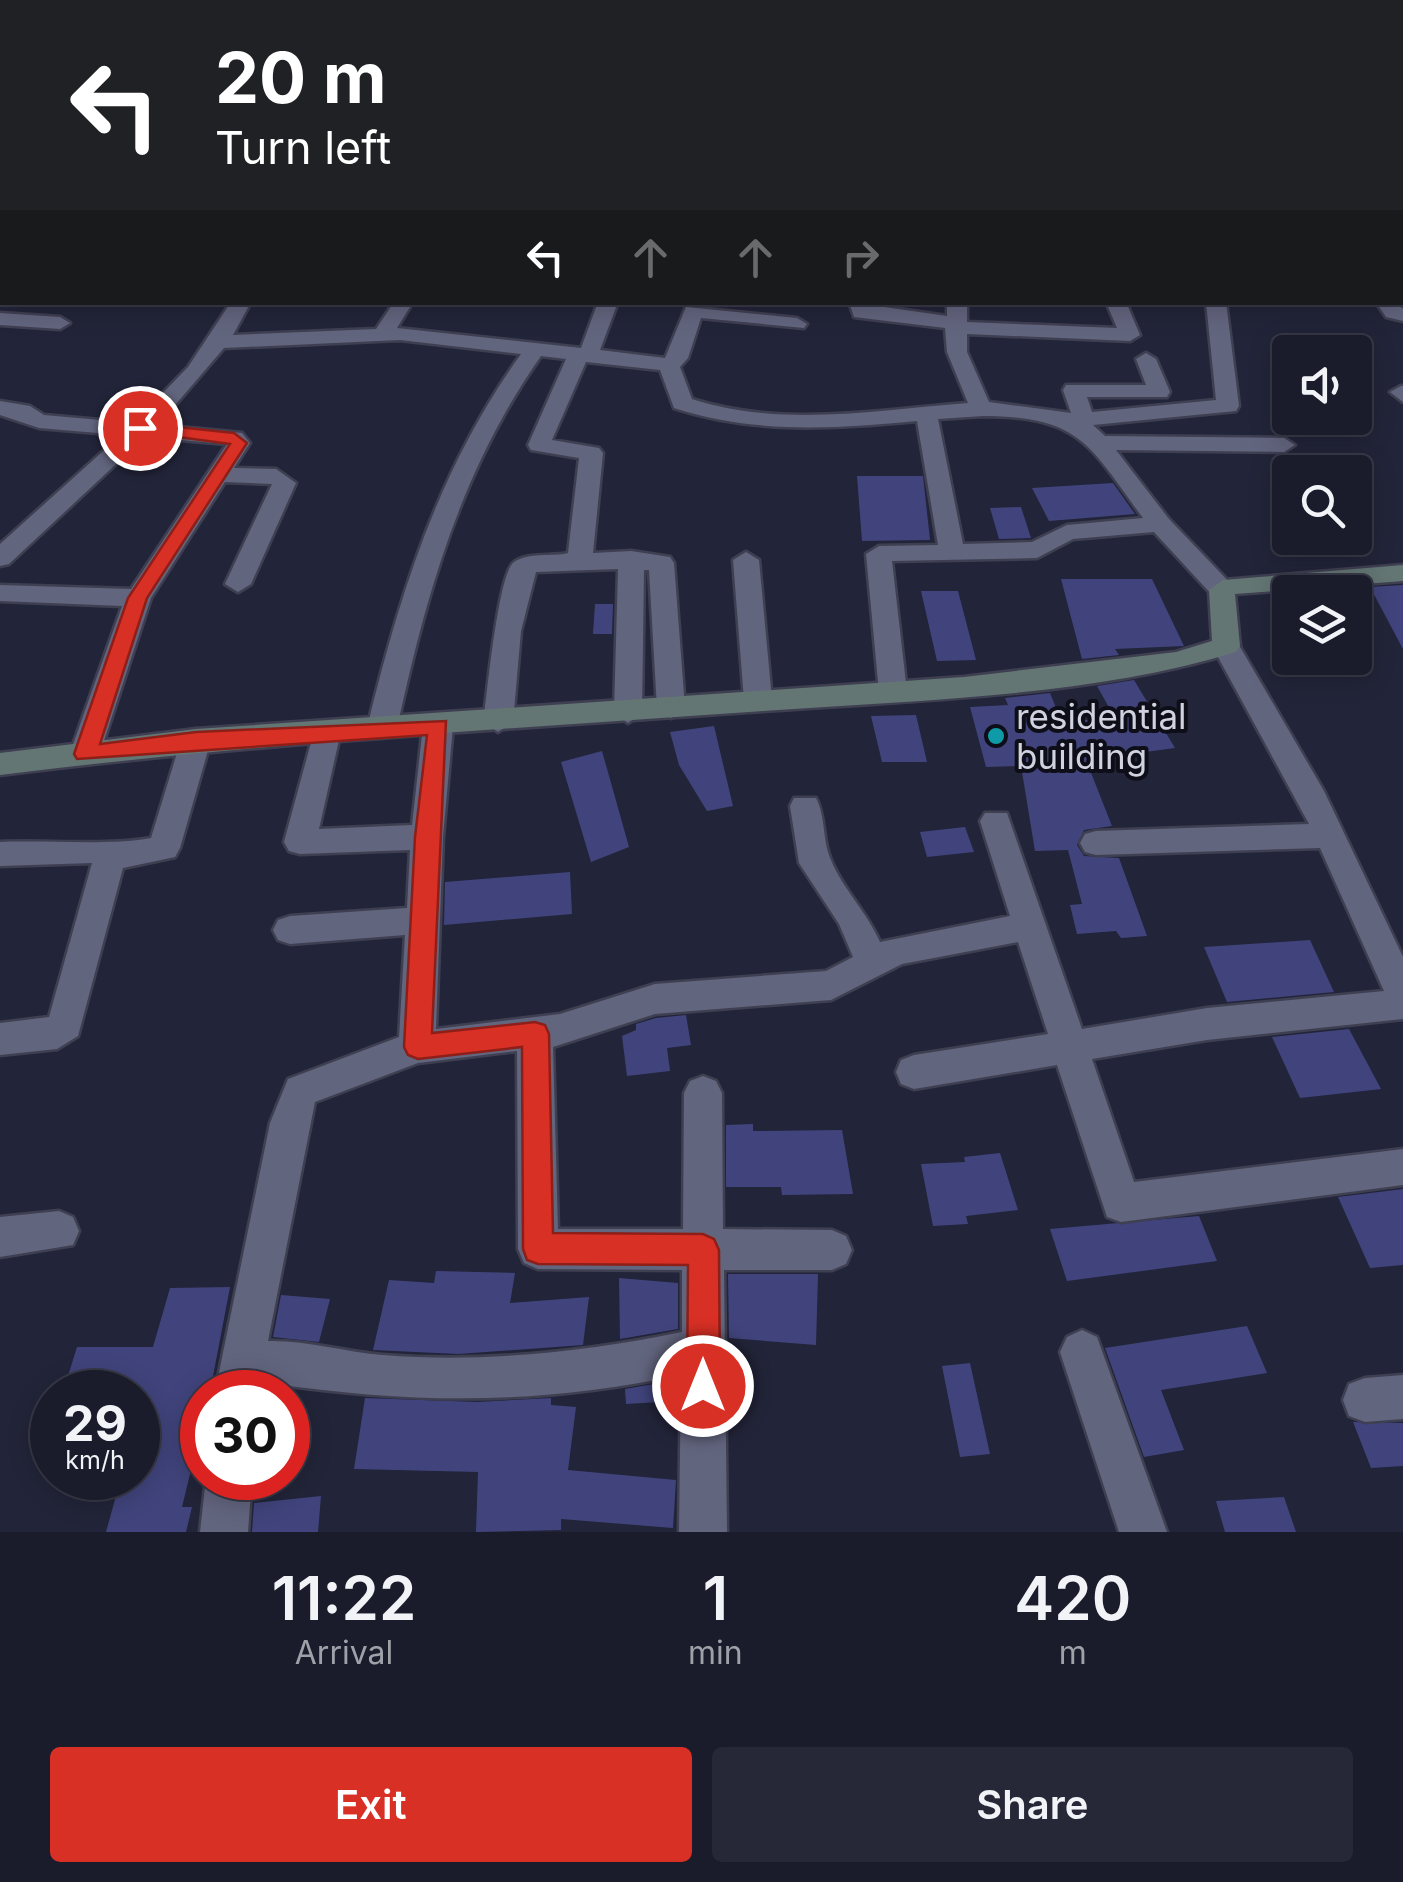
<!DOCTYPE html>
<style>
body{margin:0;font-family:Inter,sans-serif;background:#272837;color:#f1f3f6;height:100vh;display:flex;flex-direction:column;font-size:38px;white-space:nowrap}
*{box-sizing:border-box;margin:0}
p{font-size:32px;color:#9fa1a9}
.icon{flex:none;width:55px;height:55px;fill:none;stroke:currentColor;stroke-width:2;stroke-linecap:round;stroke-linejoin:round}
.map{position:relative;height:1532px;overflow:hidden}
.side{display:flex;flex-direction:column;background:#1a1b2b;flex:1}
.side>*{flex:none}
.top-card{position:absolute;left:0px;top:0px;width:1405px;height:305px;box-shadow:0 5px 25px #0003,0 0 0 2px #383947;background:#202124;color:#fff;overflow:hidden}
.fabs{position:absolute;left:1272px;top:335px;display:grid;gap:20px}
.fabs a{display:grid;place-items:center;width:100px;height:100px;border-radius:10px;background:#1a1b2b;box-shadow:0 5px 25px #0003,0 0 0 2px #383947;font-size:50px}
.speed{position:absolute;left:30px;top:1370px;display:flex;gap:20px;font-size:50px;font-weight:700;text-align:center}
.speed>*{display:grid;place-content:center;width:130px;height:130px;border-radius:50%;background:#1a1b2b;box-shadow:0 5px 25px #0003,0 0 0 2px #383947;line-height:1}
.speed small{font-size:25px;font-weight:400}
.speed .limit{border:15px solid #d22;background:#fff;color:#111}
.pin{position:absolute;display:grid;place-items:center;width:85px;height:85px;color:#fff;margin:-42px;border:5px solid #fff;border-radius:50%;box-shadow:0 2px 10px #0007}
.me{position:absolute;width:110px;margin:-55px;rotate:0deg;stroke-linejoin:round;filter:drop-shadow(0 0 8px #0008)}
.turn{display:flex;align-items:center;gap:35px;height:210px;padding:0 50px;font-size:45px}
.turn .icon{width:130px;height:130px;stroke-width:2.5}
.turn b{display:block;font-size:70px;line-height:85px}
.lanes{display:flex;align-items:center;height:95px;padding:0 50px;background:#0003;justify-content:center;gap:50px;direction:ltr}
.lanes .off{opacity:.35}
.eta{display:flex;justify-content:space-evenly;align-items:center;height:170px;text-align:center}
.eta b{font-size:60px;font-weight:600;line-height:70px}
.primary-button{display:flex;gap:20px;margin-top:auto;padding:20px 50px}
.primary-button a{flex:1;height:115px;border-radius:10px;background:#d93025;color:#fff;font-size:40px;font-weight:600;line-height:115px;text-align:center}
.primary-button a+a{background:#272837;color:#f1f3f6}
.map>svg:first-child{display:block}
.building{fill:#41447c}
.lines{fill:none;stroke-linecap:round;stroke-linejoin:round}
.street-casing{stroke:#3f3f52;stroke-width:5}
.secondary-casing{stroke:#3f3f52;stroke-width:5}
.street{fill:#62657e;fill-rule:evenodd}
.secondary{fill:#637674;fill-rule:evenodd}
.route{fill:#d93025;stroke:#8d1f18;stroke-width:2.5}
.culture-dot{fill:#0f9aa8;stroke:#0d0e17;stroke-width:4}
.labels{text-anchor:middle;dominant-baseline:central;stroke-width:8;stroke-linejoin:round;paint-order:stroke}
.poi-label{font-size:35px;fill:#d0d2e0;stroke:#0d0e17;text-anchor:start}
</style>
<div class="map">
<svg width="1403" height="1532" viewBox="0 0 1403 1532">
<rect width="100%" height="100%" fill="#222439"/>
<!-- building -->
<g class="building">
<path d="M857 476H923L930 540 862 541Z"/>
<path d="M1113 483 1135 514 1049 521 1032 488Z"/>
<path d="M1021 507 1031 538 999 539 990 508Z"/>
<path d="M1061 579H1152L1184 646 1115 649 1119 655 1082 659Z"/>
<path d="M1403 585V649L1370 587Z"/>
<path d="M921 591H958L976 660 937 661Z"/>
<path d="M595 604H613L612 634H593Z"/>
<path d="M1134 680 1175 748 1086 760 1112 826 1084 830 1077 845 1084 856 1119 858 1147 936 1121 938 1116 931 1077 934 1070 905 1082 904 1068 850 1035 851 1021 766 986 767 970 707 1008 705 1005 698 1050 693 1061 720H1116L1097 686Z"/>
<path d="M916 715 927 762H882L871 716Z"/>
<path d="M714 726 733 806 707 811 679 765 670 732Z"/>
<path d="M602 751 629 847 591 862 561 762Z"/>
<path d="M965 827 974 852 927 857 920 832Z"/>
<path d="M570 872 572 914 444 925 445 882Z"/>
<path d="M1310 940 1334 992 1227 1002 1204 947Z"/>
<path d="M686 1015 691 1045 667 1048 670 1071 627 1076 622 1036 636 1030V1024L656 1018Z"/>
<path d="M1349 1029 1381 1089 1300 1098 1272 1037Z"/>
<path d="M753 1124V1131L842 1130 853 1194 782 1195 781 1187H726V1125Z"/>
<path d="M1000 1153 1018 1210 966 1216 968 1224 933 1226 921 1164 965 1162 964 1157Z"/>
<path d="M1403 1189V1265L1370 1268 1338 1197Z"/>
<path d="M1199 1216 1217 1261 1067 1281 1050 1229Z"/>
<path d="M436 1271 515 1273 510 1303 589 1297 583 1345 458 1354 373 1350 389 1280 434 1283Z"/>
<path d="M728 1274H818L816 1345 729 1338Z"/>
<path d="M619 1278 678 1283V1329L620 1339Z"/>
<path d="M230 1287 210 1392H202V1425L182 1507H192L186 1532H106L121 1478H138V1428L147 1392H63L77 1347H153L170 1288Z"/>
<path d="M281 1295 330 1299 319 1342 273 1337Z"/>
<path d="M1247 1326 1267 1373 1161 1390 1184 1450 1144 1457 1105 1348Z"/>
<path d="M970 1363 990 1454 960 1457 942 1366Z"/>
<path d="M677 1380V1401L626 1404 625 1389Z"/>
<path d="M365 1398 478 1402 551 1398V1405L576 1407 568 1470 676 1480 673 1528 561 1519V1530L476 1532 478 1472 354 1469Z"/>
<path d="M1353 1422 1403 1423V1466L1371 1468Z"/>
<path d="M321 1496 318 1532H252L254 1503Z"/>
<path d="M1284 1497 1296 1532H1225L1216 1501Z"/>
</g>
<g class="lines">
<defs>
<g id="street">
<path d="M225 0H245L246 2H226Z"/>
<rect x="658" y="0" width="12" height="2"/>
<path d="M791 0H803L804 2H792Z"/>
<path d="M857 0H869L870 2H858Z"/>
<path d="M937 0H949L950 2H938Z"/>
<path d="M1338 0H1353L1354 2H1339Z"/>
<rect x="1402" y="32" width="1" height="8"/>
<rect x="0" y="43" width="2" height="9"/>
<rect x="1402" y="53" width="1" height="8"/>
<path d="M0 96 2 97V105L0 106Z"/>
<path d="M1402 265 1403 266V278H1402Z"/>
<path d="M231 302H251L233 335 376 329 394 302H413L397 328 581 348 598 302H618L600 350 665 358 686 307 797 318 807 324 804 328 701 318 688 358 680 367 692 399C782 428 876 410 968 403L947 352 945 328 854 317 849 302 947 316V302H967V322L1117 328 1106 302H1126L1140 335 1130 341 967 334V352L989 402 1071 413 1063 390 1066 385H1146L1136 359 1146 353 1156 359 1170 392 1167 397H1087L1092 412 1216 400 1206 302H1226L1239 406 1236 411 1093 425 1105 436 1284 438 1295 445 1284 452 1116 450 1169 519 1231 584 1235 590 1231 596H1213L1154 532 1073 539 1037 558 892 561 907 692 893 702 879 692 866 554 879 546 938 545 917 421C833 429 755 434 674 408L660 370 586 362 552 440 599 448 603 453 593 553 631 551 670 557 674 563 685 708 671 718 657 708 649 570H644L642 713 628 723 614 713 618 569 536 572 521 631 513 722 498 732 483 722C487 697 498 573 514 562 529 552 551 557 568 553L579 458 531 450 528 445 566 359 541 356C461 470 426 594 397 728L382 738 367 728C400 592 439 468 521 354L400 340 224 348 158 425 242 433 250 443 234 468 276 469 296 483 251 584 238 592 225 584 272 484 225 482 151 598 100 753 96 761H74L70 753 122 606 0 601V585L131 589 227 444 145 437 9 564 0 566V544L121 435 39 428 0 415V401L30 406 44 415 134 423 188 367ZM983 416C1081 416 1090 446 1143 518L1067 525 1032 542 963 544 938 419Z"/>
<path d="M1376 302H1395L1403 309V321L1386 317Z"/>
<path d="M0 313 60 317 70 323 60 329 0 325Z"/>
<path d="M1401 386H1403V402L1390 392Z"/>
<path d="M746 552 759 560 772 700 758 710 744 700 733 560Z"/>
<path d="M1226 637 1236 640 1324 791 1403 957V1019L1207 1040 1092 1059 1134 1182 1403 1149V1185L1121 1222 1107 1217 1057 1065 914 1089 901 1084 896 1072 901 1060 914 1055 1048 1034 1018 942 902 964 831 1000 655 1014 553 1047 558 1229H683L684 1093 690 1081 703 1076 716 1081 722 1093 723 1229 832 1230 846 1236 852 1250 846 1264 832 1270H724L727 1532H679L681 1375C537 1405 419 1404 274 1384L260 1385 259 1392H215L270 1123 288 1079 399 1037 405 935 290 944 278 940 273 930 278 920 290 916 407 908 410 850 300 854 289 851 284 842 316 724H336L341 731 319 829 412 825 423 726 438 716 453 726 443 837 436 1029 560 1014 655 984 826 971 853 957 839 924 799 863 790 806 794 798H816C826 817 822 840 831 860 842 888 867 912 880 942L1010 916 980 821 985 813H1007L1082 1029 1207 1008 1384 991 1320 848 1096 855 1085 852 1080 843 1085 834 1096 831 1309 824 1212 646ZM517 1051 518 1249 524 1263 538 1269 682 1270V1332C584 1352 483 1363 383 1355 345 1352 306 1340 268 1341L315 1102 418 1063Z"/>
<path d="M196 729 206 733 211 740 180 848 175 857 123 868 78 1036 57 1049 0 1055V1023L49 1017 92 863 0 866V842C47 840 107 846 151 838L181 740 186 733Z"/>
<path d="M59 1211 73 1217 79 1231 73 1245 0 1257V1217Z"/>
<path d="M1082 1330 1097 1337 1167 1532H1119L1060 1352 1067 1337Z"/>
<path d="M1403 1375V1419L1365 1422 1349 1416 1343 1400 1349 1384 1365 1378Z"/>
<path d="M206 1478H252L248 1532H200Z"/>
</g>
<g id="secondary">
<path d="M504 0H521L522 2H505Z"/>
<path d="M1221 0H1240L1241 2H1222Z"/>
<rect x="1402" y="122" width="1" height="10"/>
<path d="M1403 565V581L1235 594 1240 646 1236 652C1090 697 915 700 763 711 508 729 253 743 0 775V753L196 729 964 677 1176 652 1212 641 1209 590 1223 580Z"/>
</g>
</defs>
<!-- street casing -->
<use href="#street" class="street-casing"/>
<!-- secondary casing -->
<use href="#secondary" class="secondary-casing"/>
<!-- street -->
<use href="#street" class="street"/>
<!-- secondary -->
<use href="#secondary" class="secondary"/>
</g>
<!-- route -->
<path class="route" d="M140 423 234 433 247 443 147 598 100 744 196 732 446 721 432 1033 535 1022 545 1025 549 1034 553 1233 703 1234 714 1239 719 1250 720 1386 715 1397 703 1402 691 1397 687 1386 688 1265 538 1264 527 1260 523 1249 522 1047 418 1059 408 1055 404 1047 415 837 427 735 77 759 74 754 128 598 230 444 134 431 131 428Z"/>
<!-- markers -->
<circle class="culture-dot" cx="996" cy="736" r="10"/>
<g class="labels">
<!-- poi labels -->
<g class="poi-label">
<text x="1016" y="716">residential<tspan x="1016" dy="40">building</tspan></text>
</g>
</g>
</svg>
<div class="fabs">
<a><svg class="icon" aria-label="sound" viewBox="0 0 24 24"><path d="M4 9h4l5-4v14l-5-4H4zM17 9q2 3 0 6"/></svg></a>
<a><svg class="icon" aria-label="search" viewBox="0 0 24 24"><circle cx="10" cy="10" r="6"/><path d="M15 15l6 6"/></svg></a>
<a><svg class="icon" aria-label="layers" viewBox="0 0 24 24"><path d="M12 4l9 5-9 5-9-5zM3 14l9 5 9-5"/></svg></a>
</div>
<div class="speed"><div>29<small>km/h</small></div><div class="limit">30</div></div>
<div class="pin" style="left:140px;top:428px;background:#d93025"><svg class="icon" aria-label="arrive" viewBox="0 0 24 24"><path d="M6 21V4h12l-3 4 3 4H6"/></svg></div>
<svg class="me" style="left:703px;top:1386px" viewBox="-20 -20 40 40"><circle r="17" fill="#d93025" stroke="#fff" stroke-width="3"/><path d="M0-11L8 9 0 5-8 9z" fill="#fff"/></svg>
<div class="top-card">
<div class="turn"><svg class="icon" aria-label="left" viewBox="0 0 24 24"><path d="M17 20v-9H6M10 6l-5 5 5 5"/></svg><div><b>20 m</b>Turn left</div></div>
<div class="lanes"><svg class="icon" aria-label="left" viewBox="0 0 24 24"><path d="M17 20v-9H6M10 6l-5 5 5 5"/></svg><svg class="icon off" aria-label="ahead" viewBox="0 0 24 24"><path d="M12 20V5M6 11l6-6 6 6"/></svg><svg class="icon off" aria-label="ahead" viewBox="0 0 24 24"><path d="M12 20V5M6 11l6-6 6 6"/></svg><svg class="icon off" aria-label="right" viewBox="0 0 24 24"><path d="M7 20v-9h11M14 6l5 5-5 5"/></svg></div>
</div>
</div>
<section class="side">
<div class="eta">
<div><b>11:22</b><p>Arrival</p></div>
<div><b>1</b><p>min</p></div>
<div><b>420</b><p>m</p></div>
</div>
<div class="primary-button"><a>Exit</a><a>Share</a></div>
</section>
